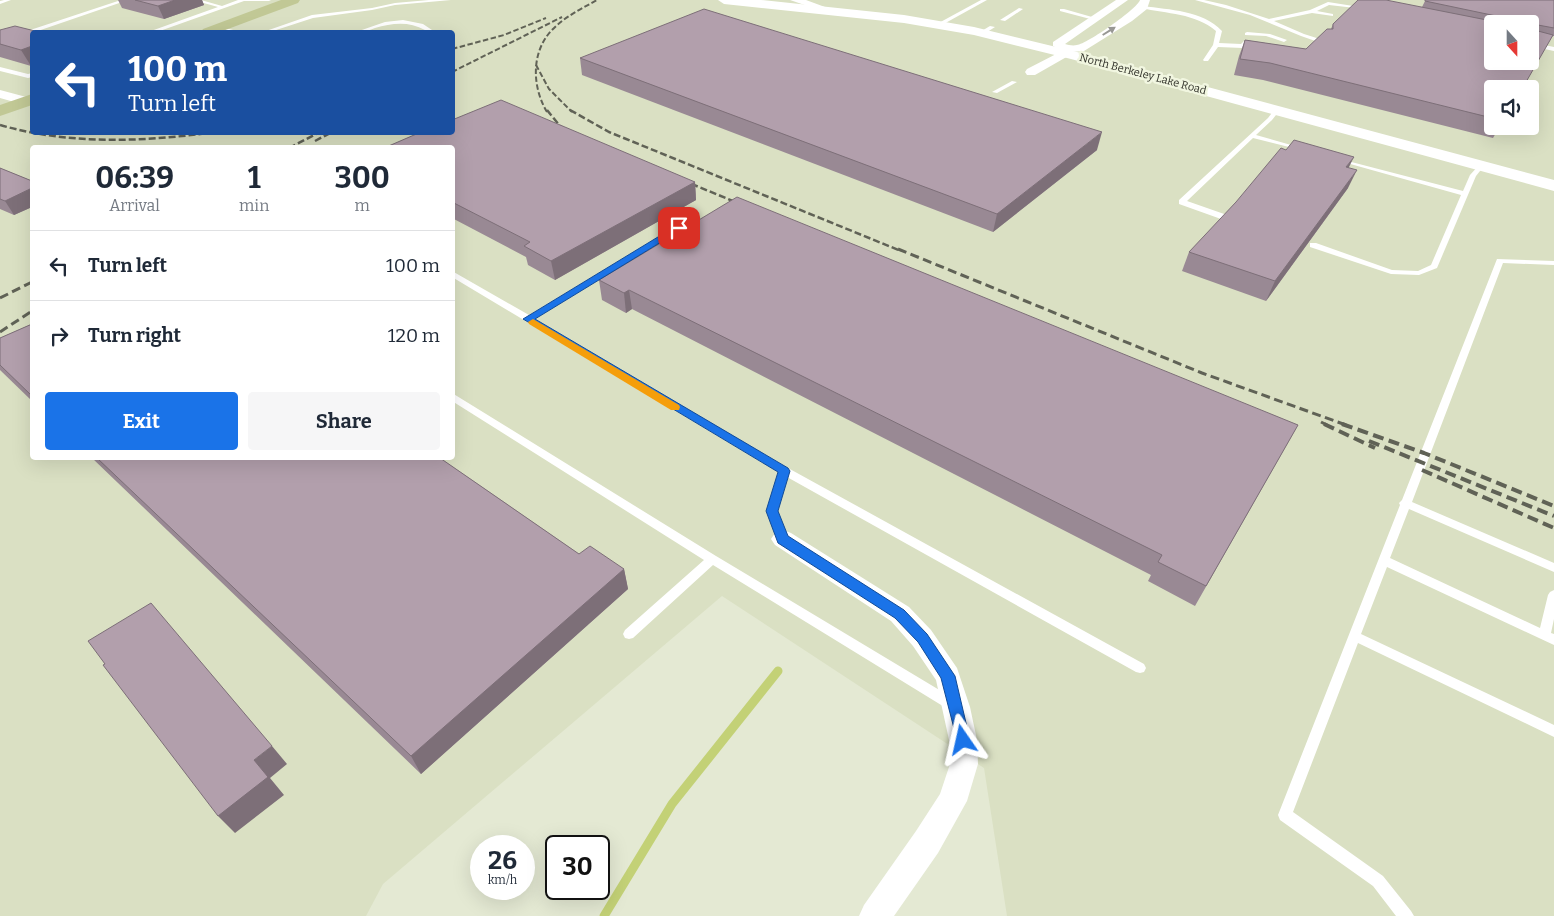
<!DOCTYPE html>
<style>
body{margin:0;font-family:Bitter,serif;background:#f6f6f7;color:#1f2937;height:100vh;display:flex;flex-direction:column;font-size:19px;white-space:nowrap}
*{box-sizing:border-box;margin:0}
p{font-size:16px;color:#747a83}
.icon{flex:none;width:28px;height:28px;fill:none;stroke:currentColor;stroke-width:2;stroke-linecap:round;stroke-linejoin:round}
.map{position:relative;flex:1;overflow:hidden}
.drawer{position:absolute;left:30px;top:145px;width:425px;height:315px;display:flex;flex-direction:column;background:#fff;border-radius:5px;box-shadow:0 5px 20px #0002}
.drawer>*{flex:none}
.banner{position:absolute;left:30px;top:30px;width:425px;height:105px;border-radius:5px;box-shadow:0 5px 20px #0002;background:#1a4fa0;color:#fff;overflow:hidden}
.needle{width:32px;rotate:159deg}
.tools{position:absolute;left:1484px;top:15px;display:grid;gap:10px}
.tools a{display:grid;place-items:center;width:55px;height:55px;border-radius:5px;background:#fff;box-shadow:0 5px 20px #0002;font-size:25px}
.speed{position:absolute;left:470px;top:835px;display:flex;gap:10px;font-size:25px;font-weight:700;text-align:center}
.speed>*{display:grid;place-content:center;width:65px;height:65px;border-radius:50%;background:#fff;box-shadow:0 5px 20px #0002;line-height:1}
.speed small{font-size:12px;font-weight:400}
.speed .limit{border:2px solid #111;border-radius:8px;background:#fff;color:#111}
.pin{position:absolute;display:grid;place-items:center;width:42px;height:42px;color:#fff;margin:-21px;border-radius:10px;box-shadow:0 2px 8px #0006}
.me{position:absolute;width:55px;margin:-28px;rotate:349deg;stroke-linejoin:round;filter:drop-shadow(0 0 4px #0008)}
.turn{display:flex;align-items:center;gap:18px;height:105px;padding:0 15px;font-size:22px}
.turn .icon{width:65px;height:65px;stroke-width:2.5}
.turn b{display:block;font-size:35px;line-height:42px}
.eta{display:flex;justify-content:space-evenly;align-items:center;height:85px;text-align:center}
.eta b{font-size:30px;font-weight:700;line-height:35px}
.button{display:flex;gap:10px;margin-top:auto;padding:10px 15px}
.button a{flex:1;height:58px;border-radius:5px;background:#1a73e8;color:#fff;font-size:20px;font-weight:700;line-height:58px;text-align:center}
.button a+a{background:#f6f6f7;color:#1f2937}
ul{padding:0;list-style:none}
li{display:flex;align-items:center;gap:15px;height:70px;padding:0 15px;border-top:1px solid #e0e1e3}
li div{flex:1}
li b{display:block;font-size:19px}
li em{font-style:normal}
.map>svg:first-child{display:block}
.built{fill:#dae0c3;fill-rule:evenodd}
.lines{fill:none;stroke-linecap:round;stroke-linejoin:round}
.stream{stroke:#c3d176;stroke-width:9}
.service{fill:#fff;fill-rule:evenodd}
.minor{fill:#fff;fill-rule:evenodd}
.tertiary{fill:#fff;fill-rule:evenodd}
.primary{fill:#c1c895;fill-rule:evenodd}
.rail-far3{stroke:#606256;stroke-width:2;stroke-dasharray:5.5 2.5;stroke-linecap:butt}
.rail-far2{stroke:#606256;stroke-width:2.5;stroke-dasharray:7 3;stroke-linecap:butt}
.rail-far1{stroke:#606256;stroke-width:3;stroke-dasharray:9 4.5;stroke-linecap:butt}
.rail{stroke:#606256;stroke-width:4;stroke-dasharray:11 5.5;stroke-linecap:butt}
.wall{fill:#998994}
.shaded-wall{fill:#7d6f78}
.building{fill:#b29fac;stroke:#7d6f78;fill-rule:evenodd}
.oneway{fill:#989894}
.route{fill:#1a73e8;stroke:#114b97}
.slow{fill:#f59e0b}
.labels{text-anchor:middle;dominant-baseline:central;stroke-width:5;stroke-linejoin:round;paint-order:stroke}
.far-street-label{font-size:11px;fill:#303129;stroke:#f1f6e0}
</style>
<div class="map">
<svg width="1554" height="916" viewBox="0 0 1554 916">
<rect width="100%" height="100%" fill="#e4e9d3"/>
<!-- built -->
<path class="built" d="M0 0H1554V916H1007L984 768 722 596 383 884 366 916H0ZM1492 24H1530V61H1492ZM32 32H452V132H32ZM1492 89H1530V126H1492ZM32 148H452V458H32Z"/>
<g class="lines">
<!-- stream -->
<path class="stream" d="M604 916 672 804 778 671"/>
<!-- service -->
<g class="service">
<path d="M4 0H11L0 4V1Z"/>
<path d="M121 0H128L0 44V40Z"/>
<path d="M193 0H201L222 6 238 0H271L269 1H244L157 32H151V31L218 7Z"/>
<path d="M429 0H451L395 5 372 10 313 18 270 32H263L312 15 372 8 395 3Z"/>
<path d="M981 0H987L940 26 935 25Z"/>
<path d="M1195 0H1204L1226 5 1269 19 1310 10 1328 2 1366 8 1364 9 1329 5 1317 11 1333 14V16L1312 13 1274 21 1304 34 1326 41V43L1324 44 1301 36 1250 15Z"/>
<path d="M1143 6C1170 10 1202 10 1222 31L1219 43 1241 44 1244 41 1247 43 1246 46 1243 48 1218 47 1208 61H1204L1203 60 1213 45 1216 31C1195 13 1167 14 1141 8Z"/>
<path d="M1019 8 1023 9 1005 21 1000 20Z"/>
<path d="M1060 9H1064L1099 19 1094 20 1060 11Z"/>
<path d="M403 20 423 24 432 30 429 32H424L425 30C409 21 392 23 375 28 369 30 363 33 356 32L385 22Z"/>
<path d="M218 26 237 31 238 32H230L216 29 215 28Z"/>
<path d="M990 26 995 27 984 34H980V32Z"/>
<path d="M1247 32 1270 34 1287 40 1284 42 1266 36 1245 35V33Z"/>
<path d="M1530 42 1554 47V51L1530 46Z"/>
<path d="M0 67 28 74 32 73V77L28 78 0 71Z"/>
<path d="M1012 81 1017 82 997 93 992 92Z"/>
<path d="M1275 109 1280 110 1272 120 1256 135 1305 149V151L1253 138 1187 201 1227 215V219H1221L1179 204V200L1268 118Z"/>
<path d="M1336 158 1463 191 1470 175 1479 165H1483L1484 166 1476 176 1437 268 1419 275 1391 274 1310 247V243H1316L1392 270 1418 271 1431 265 1461 195 1336 160Z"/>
<path d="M693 216 700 218 535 319 788 468 1144 664 1146 668 1144 672 1140 673 1136 672 787 477 777 511 788 539 787 542H779L767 511 778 472 452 277V271L529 315Z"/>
<path d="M1497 259 1554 261V265L1503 263 1412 502 1554 563V572L1409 509 1390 558 1540 628 1548 595 1550 592 1554 590V619L1551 633 1554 634V645L1387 567 1361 634 1554 725V737L1358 643 1293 812 1383 876 1411 911 1414 916H1396L1373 886 1280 820 1278 815 1400 505 1399 503 1402 500Z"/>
<path d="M452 393 716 556 956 700 957 704 956 708 951 710 946 708 713 565 633 638 629 639 625 638 623 634 625 630 704 560 452 401Z"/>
</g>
<!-- minor -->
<g class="minor">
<path d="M790 0H806L833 10 828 13Z"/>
<path d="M1116 0H1128L1065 44C1068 45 1073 46 1077 45 1087 44 1137 9 1140 0H1150L1147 9 1132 21 1084 51 1071 52 1070 55 1035 75H1027L1025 72 1027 69 1062 51 1053 46V42Z"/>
<path d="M0 90 30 98 31 101 25 105 0 98Z"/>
<path d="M783 530 791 533 909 607 931 630 957 668 970 707 977 740 978 764 967 801 938 853 894 916H859L864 905 916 831 940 794 950 764 949 740 936 680 913 646 891 621 775 545 771 539 775 533Z"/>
</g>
<!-- tertiary -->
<path class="tertiary" d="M718 0H761L904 15 974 27 1081 53 1554 180V191L1071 59 974 35 904 23 724 4Z"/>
<!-- primary -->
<g class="primary">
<path d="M281 0H300L298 3 220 32H201L203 29Z"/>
<path d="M32 94V105L0 116V105Z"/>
</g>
<!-- rail-far3 -->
<g class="rail-far3">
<path d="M452 49 504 35 546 18"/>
<path d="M536 65 549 89 572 112"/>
<path d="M452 72 562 17"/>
<path d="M547 112C532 87 531 53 551 31 564 17 581 9 597 0"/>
</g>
<!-- rail-far2 -->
<g class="rail-far2">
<path d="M547 110 560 126 572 133"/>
<path d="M570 110 609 132 901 251"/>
<path d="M0 125C70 145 143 142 215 132"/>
<path d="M315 141 332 132"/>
<path d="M289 148 320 132"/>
<path d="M682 180 745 206"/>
</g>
<!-- rail-far1 -->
<g class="rail-far1">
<path d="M898 249 1202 373 1346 425"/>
<path d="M0 298 32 282"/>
<path d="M0 332 32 311"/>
<path d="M1321 422 1327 425"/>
</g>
<!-- rail -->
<g class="rail">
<path d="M1324 424 1375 448"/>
<path d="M1342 424 1424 453 1554 506"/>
<path d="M1369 441 1554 516"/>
<path d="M1422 470 1554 528"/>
</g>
</g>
<!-- wall -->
<g class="wall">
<path d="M118 0H202L204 5 164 19 122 8Z"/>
<path d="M1554 0V36H1553L1492 89V126H1500L1493 138 1263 80 1234 75 1239 56 1245 40 1306 49 1331 29 1333 24 1422 7 1425 1Z"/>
<path d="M0 30 32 32V66H31L0 57Z"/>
<path d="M580 58 1097 150 993 232 582 75Z"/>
<path d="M452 148 695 182 696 200 555 280 528 265 526 257 452 218Z"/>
<path d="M1349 167 1348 188 1266 301 1182 271 1189 252Z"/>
<path d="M0 168 32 181V207L14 215 0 209Z"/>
<path d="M599 280 1298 425 1195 606 1148 581 1151 575 632 309 626 313 602 300Z"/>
<path d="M32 324V401L0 370V338Z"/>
<path d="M92 458H440L579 554 624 569 628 589 421 774Z"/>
</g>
<!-- shaded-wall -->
<g class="shaded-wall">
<path d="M175 0H202L204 5 164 19 158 6Z"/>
<path d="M32 46V66H31L21 50Z"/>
<path d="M1102 132 1097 150 993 232 997 214Z"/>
<path d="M1354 157 1345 175 1346 167Z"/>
<path d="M1357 170 1348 188 1266 301 1275 281Z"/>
<path d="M695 182 696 200 555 280 551 261Z"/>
<path d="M32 188V207L14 215 5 201Z"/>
<path d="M629 290 632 309 626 313 624 293Z"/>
<path d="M624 569 628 589 421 774 411 756Z"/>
<path d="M272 746 287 764 270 778 284 795 235 833 218 816 254 760Z"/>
</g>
<!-- building -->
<g class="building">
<path d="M135 0H175L158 6Z"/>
<path d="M1358 0H1386L1502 23 1501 17 1425 1V0H1554V28L1538 25V31L1553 35 1522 89H1492V118L1270 63 1240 59 1245 40 1306 49 1327 29H1333V24ZM1492 24H1530V61H1492Z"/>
<path d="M704 9 1102 132 997 214 580 58Z"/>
<path d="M15 26 39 32H32V46L21 50 0 44V30Z"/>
<path d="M501 100 695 182 551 261 524 246 530 242 452 202V148H384L421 132H452V120Z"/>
<path d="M1294 140 1354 157 1346 167 1357 170 1275 281 1189 252 1236 202 1281 148 1286 150Z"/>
<path d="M0 168 32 181V188L5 201 0 199Z"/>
<path d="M737 197 1298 425 1206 586 1158 562 1162 555 629 290 624 293 599 280Z"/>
<path d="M32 324V396L0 365V338Z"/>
<path d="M97 458H440L579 554 590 546 624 569 411 756Z"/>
<path d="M151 603 272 746 254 760 268 777 218 816 103 665 105 664 88 641Z"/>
</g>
<!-- one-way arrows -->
<defs><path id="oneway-solid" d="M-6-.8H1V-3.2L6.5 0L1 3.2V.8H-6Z" transform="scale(1.25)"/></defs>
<use class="oneway" href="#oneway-solid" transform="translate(1109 31) rotate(-32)"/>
<!-- route -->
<path class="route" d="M676 226 684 228 535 319 788 468 790 471 778 511 788 536 904 610 927 634 955 676 970 740 968 744 963 746 958 744 941 678 918 642 895 618 778 543 766 511 778 472 523 319Z"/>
<!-- slow -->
<path class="slow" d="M533 319 679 405 680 407 679 410H671L529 324 528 322Z"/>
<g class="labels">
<!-- far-street labels -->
<g class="far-street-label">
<text transform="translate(1143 74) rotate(15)">North Berkeley Lake Road</text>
</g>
</g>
</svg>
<div class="tools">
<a><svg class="needle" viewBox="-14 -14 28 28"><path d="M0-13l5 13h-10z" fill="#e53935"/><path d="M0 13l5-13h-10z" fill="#747a83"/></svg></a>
<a><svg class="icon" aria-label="sound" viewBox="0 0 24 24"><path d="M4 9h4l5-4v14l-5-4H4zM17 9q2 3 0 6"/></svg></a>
</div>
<div class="speed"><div>26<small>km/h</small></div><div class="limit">30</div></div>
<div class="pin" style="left:679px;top:228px;background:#d93025"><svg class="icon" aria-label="arrive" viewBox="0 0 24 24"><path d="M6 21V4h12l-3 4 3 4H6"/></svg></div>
<svg class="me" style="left:963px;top:740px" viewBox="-20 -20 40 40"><path d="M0-17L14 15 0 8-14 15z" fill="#1a73e8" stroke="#fff" stroke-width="4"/></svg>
<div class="banner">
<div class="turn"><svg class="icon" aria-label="left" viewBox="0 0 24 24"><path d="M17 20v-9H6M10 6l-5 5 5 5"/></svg><div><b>100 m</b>Turn left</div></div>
</div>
<section class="drawer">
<div class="eta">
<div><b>06:39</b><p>Arrival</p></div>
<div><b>1</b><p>min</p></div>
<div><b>300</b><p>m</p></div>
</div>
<ul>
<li><svg class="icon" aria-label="left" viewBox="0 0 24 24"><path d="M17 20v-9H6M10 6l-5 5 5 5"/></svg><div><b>Turn left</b></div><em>100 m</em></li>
<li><svg class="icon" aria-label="right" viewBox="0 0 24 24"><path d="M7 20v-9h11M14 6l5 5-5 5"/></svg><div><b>Turn right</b></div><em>120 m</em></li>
</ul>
<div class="button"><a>Exit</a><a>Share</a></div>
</section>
</div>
